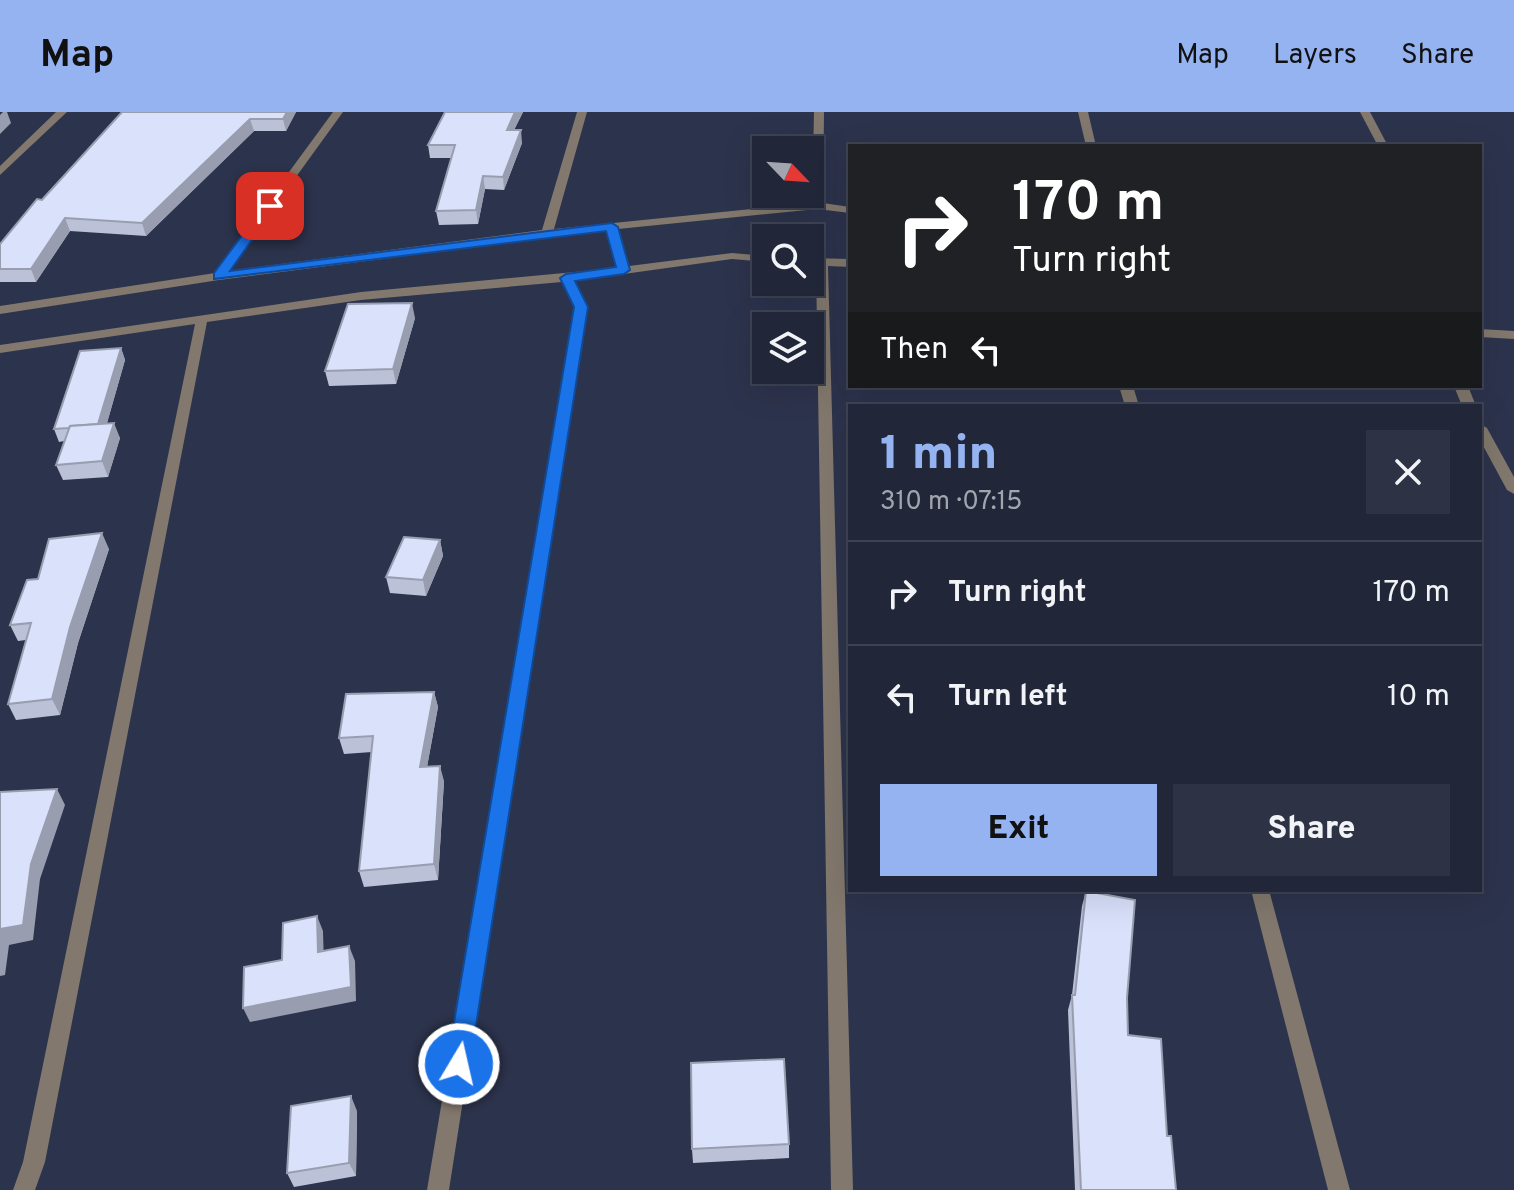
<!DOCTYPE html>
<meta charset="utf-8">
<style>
body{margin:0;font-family:Overpass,sans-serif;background:#2d3244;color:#f1f3f6;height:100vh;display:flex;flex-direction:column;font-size:30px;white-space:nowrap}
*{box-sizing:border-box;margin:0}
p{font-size:26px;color:#a2a5ae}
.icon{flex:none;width:44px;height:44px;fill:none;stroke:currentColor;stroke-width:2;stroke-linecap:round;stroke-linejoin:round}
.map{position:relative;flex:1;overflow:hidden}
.details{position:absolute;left:848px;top:292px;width:634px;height:488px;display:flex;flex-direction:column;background:#212639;border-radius:0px;box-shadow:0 8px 32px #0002,0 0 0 2px #3e4353}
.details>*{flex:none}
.banner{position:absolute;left:848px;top:32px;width:634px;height:244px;border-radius:0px;box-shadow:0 8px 32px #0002,0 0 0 2px #3e4353;background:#202124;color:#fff;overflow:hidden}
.needle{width:52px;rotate:115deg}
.tools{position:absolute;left:752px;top:24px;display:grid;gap:16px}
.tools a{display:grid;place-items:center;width:72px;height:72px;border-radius:0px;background:#212639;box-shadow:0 8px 32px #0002,0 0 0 2px #3e4353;font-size:40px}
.pin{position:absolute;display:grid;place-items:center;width:68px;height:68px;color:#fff;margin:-34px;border-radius:16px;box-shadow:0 4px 12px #0006}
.me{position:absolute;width:88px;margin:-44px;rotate:9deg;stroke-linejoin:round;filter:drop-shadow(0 0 6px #0008)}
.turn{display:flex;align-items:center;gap:28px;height:168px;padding:0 32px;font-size:36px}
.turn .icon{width:104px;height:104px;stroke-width:2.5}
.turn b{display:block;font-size:56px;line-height:68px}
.then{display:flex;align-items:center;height:76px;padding:0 32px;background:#0003;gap:16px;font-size:30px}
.round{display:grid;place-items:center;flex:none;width:84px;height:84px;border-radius:0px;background:#2d3244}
.overview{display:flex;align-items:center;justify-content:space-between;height:136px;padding:0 32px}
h1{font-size:48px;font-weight:800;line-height:60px;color:#95b2f1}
.action{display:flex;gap:16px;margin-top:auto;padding:16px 32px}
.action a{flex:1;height:92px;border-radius:0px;background:#95b2f1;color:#111;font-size:32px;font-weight:800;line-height:92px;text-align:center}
.action a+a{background:#2d3244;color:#f1f3f6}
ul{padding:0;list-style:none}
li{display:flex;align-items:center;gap:24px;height:104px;padding:0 32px;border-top:2px solid #3e4353}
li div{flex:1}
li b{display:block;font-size:30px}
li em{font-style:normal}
header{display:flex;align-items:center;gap:48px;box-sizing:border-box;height:112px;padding:0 40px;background:#95b2f1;color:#111}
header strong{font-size:38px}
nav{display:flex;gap:44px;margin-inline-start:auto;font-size:28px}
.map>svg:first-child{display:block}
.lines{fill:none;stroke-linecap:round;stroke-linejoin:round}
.minor{fill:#82786d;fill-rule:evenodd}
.wall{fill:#bbc2d8}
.shaded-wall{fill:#989eb0}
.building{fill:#d9e1fb;stroke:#989eb0;stroke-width:2}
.route{fill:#1a73e8;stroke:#114b97;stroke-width:2}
</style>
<header>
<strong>Map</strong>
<nav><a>Map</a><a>Layers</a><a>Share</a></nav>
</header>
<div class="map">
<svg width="1514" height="1078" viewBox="0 0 1514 1078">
<rect width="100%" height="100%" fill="#2c334c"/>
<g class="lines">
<!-- minor -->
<g class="minor">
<path d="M56 0H67L0 63V54Z"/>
<path d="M333 0H343L228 159 542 118 577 0H587L554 117 812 91 814 0H824L823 91 850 95V101L817 97 618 117 629 154 732 141 766 144V150L732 147 573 169 587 195 449 1078H427L575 195 562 170 361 188 207 210 45 1050 35 1078H13L23 1050 195 212 0 241V233L361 180 617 156 607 118 219 168 0 202V194L215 161Z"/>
<path d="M1078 0H1088L1096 34H1086Z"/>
<path d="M1360 0H1370L1388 34H1378Z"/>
<path d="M810 146 850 147V155L828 154 853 1078H831L816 154H810Z"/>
<path d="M1480 217 1514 219V227L1480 225Z"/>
<path d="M1119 274H1133L1139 294H1125Z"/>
<path d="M1454 274H1468L1476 294H1462Z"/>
<path d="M1480 312 1487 316 1514 365V382L1507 378 1480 328Z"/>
<path d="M1251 778H1269L1350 1078H1328Z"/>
</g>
</g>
<!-- wall -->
<g class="wall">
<path d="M122 0H296L286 19H254L146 124 70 119 36 170H0V132Z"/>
<path d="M445 0H523L514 18 522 31 504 78 485 77 478 112 439 113 436 99 452 46H430L428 33Z"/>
<path d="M415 206 396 272 329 274 325 259Z"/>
<path d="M121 236 125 248 107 311 120 326 108 365 63 368 56 353 64 329 59 330 54 317Z"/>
<path d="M440 428 443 444 426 484 390 481 386 465Z"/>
<path d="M109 437 78 531 60 603 16 608 8 592 26 528 18 529 10 513 38 467Z"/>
<path d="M434 580 438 595 427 655 444 669 438 768 364 775 359 759 372 640 344 642 339 626Z"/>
<path d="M1086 779 1127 886 1128 923 1167 1024 1176 1078H1075L1068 898 1072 883 1082 794Z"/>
<path d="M357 999 356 1064 294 1075 287 1061Z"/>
<path d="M789 1032V1046L693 1051 692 1037Z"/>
</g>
<!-- shaded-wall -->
<g class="shaded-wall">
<path d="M3 0H7L11 11 0 22V3Z"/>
<path d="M287 0H296L286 19 283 7Z"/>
<path d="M515 0H523L508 30 507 18Z"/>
<path d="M250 7 254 19 146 124 142 111Z"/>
<path d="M521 18 522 31 504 78 503 65Z"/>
<path d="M483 64 485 77 478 112 476 98Z"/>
<path d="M65 106 70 119 36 170 31 157Z"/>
<path d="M412 191 415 206 396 272 393 257Z"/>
<path d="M121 236 125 248 103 325 98 313Z"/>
<path d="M114 311 120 326 108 365 102 349Z"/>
<path d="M102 421 109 437 78 531 60 603 52 587 70 515Z"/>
<path d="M440 428 443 444 426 484 423 468Z"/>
<path d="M434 580 438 595 424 671 420 655Z"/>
<path d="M440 654 444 669 438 768 434 752Z"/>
<path d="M57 677 65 693 40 767 33 828 9 833 5 863 0 864V817L31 752Z"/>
<path d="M317 804 323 819 324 855 318 840Z"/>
<path d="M349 834 355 849 356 889 250 910 243 896Z"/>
<path d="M351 984 357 999 356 1064 349 1051Z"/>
</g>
<!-- building -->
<g class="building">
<path d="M122 0H287L283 7H250L142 111 65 106 31 157H0V132L37 87 42 88Z"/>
<path d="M445 0H515L507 18H521L503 65 483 64 476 98 436 99 455 33H428Z"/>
<path d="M412 191 393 257 325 259 348 192Z"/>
<path d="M121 236 98 312 70 314 69 316 54 317 80 239Z"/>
<path d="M114 311 102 349 56 353 70 314Z"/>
<path d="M102 421 70 515 52 587 8 592 31 511 10 513 27 468 38 467 49 427Z"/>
<path d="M404 425 440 428 423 468 386 465Z"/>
<path d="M434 580 420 655 440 654 434 752 359 759 373 624 339 626 346 582Z"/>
<path d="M57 677 31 752 23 813 0 817V680Z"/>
<path d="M1086 779 1135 788 1127 886 1128 923 1161 927 1167 1024H1171L1176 1078H1081L1072 883H1075Z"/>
<path d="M317 804 318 840 349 834 351 875 243 896 244 855 282 848 283 811Z"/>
<path d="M784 947 789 1032 692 1037 691 951Z"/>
<path d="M351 984 349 1051 287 1061 291 994Z"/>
</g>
<!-- route -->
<path class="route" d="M270 90 276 94 230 159 612 111 618 115 630 158 624 162 575 169 588 195 470 952 467 959 459 962 450 959 447 952 574 195 560 166 566 162 616 155 606 119 214 167V161L266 91Z"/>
</svg>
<div class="tools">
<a><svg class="needle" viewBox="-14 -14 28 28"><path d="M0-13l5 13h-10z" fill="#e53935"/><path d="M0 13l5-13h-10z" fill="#a2a5ae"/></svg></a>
<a><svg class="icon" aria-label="search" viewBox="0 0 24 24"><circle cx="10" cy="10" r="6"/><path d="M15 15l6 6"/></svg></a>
<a><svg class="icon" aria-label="layers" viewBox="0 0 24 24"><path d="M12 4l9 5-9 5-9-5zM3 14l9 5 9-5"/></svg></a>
</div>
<div class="pin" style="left:270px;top:94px;background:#d93025"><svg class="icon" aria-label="arrive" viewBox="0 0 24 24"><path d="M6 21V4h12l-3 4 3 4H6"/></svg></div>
<svg class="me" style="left:459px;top:952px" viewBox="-20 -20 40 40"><circle r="17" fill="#1a73e8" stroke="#fff" stroke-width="3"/><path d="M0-11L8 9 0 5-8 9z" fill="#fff"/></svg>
<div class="banner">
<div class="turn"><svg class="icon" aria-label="right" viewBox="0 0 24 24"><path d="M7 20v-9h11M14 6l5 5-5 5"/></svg><div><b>170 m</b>Turn right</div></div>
<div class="then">Then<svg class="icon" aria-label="left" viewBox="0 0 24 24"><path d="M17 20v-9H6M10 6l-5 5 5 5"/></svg></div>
</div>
<section class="details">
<div class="overview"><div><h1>1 min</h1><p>310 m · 07:15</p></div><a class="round"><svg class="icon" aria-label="close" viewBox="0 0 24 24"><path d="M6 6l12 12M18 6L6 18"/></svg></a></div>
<ul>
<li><svg class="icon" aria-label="right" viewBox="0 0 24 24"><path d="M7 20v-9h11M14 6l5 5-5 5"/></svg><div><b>Turn right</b></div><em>170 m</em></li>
<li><svg class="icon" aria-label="left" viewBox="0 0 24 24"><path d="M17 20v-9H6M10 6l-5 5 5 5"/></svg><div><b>Turn left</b></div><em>10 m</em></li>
</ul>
<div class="action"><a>Exit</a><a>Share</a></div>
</section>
</div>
